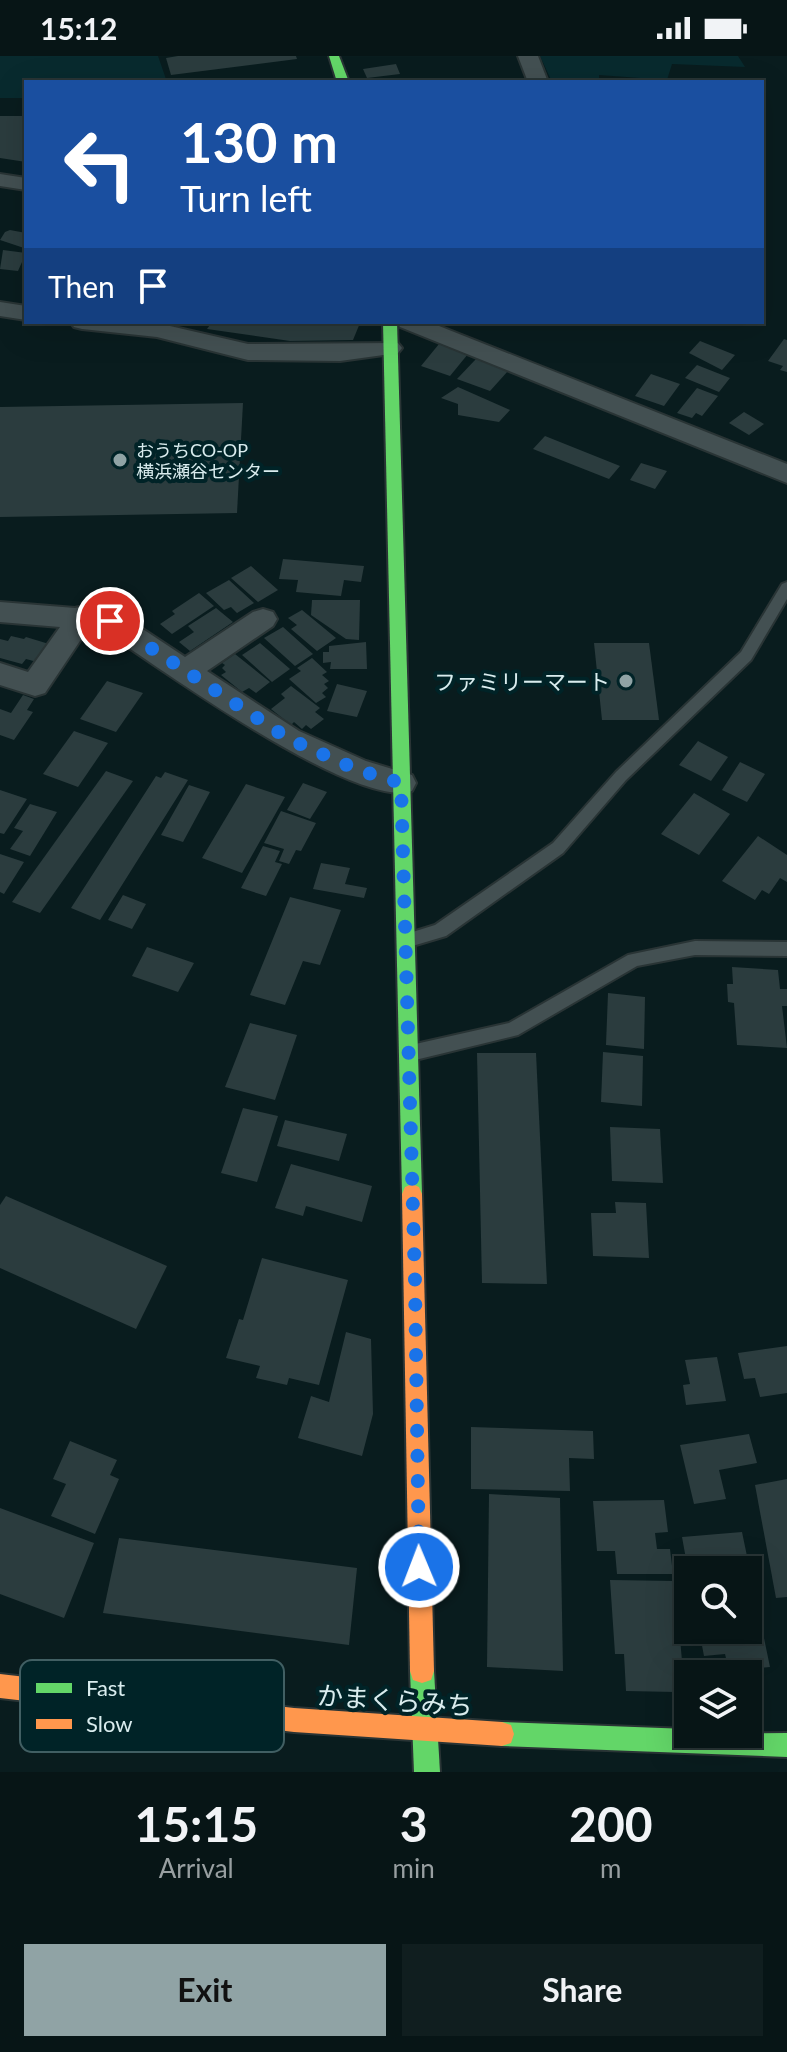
<!DOCTYPE html>
<meta charset="utf-8">
<style>
body{margin:0;font-family:Lato,"Noto Sans JP",sans-serif;background:#101e1f;color:#f1f3f6;height:100vh;display:flex;flex-direction:column;font-size:30px;white-space:nowrap}
*{box-sizing:border-box;margin:0}
p{font-size:26px;color:#989fa1}
.icon{flex:none;width:44px;height:44px;fill:none;stroke:currentColor;stroke-width:2;stroke-linecap:round;stroke-linejoin:round}
.map{position:relative;height:1716px;overflow:hidden}
.drawer{display:flex;flex-direction:column;background:#071516;flex:1}
.drawer>*{flex:none}
.guide{position:absolute;left:24px;top:24px;width:740px;height:244px;border-radius:0px;box-shadow:0 8px 32px #0002,0 0 0 2px #283435;background:#1a4fa0;color:#fff;overflow:hidden}
.buttons{position:absolute;left:674px;top:1500px;display:grid;gap:16px}
.buttons a{display:grid;place-items:center;width:88px;height:88px;border-radius:0px;background:#071516;box-shadow:0 8px 32px #0002,0 0 0 2px #283435;font-size:40px}
.pin{position:absolute;display:grid;place-items:center;width:68px;height:68px;color:#fff;margin:-34px;border:4px solid #fff;border-radius:50%;box-shadow:0 2px 8px #0007}
.me{position:absolute;width:88px;margin:-44px;rotate:359deg;stroke-linejoin:round;filter:drop-shadow(0 0 6px #0008)}
.turn{display:flex;align-items:center;gap:28px;height:168px;padding:0 24px;font-size:36px}
.turn .icon{width:104px;height:104px;stroke-width:2.5}
.turn b{display:block;font-size:56px;line-height:68px}
.then{display:flex;align-items:center;height:76px;padding:0 24px;background:#0003;gap:16px;font-size:30px}
.eta{display:flex;justify-content:space-evenly;align-items:center;height:136px;text-align:center}
.eta b{font-size:48px;font-weight:700;line-height:56px}
.button{display:flex;gap:16px;margin-top:auto;padding:16px 24px}
.button a{flex:1;height:92px;border-radius:0px;background:#90a3a5;color:#111;font-size:32px;font-weight:700;line-height:92px;text-align:center}
.button a+a{background:#101e1f;color:#f1f3f6}
.status{display:flex;justify-content:space-between;align-items:center;height:56px;padding:0 40px;background:#071516;direction:ltr}
.status svg{height:22px;fill:currentColor}
.map>svg:first-child{display:block}
.built{fill:#082a2e}
.building{fill:#2b3c3e}
.lines{fill:none;stroke-linecap:round;stroke-linejoin:round}
.lane-casing{stroke:#293435;stroke-width:4}
.street-casing{stroke:#293435;stroke-width:4}
.fast-casing{stroke:#293435;stroke-width:4}
.slow-casing{stroke:#293435;stroke-width:4}
.lane{fill:#435052;fill-rule:evenodd}
.street{fill:#435052;fill-rule:evenodd}
.fast{fill:#63d668;fill-rule:evenodd}
.slow{fill:#ff974d;fill-rule:evenodd}
.route{stroke:#1a73e8;stroke-width:14;stroke-dasharray:0 25.2}
.poi-dot{fill:#90a3a5;stroke:#002327;stroke-width:3}
.labels{text-anchor:middle;dominant-baseline:central;stroke-width:8;stroke-linejoin:round;paint-order:stroke}
.far-poi-label{font-size:18px;fill:#d9ecee;stroke:#002327;text-anchor:start}
.poi-label{font-size:22px;fill:#d9ecee;stroke:#002327;text-anchor:end}
.near-street-label{font-size:26px;fill:#d9ecee;stroke:#002327}
.key{fill:#002327;stroke:#415f63;stroke-width:2}
.key-label{font-size:22px;fill:#d9ecee}
</style>
<div class="status"><b>15:12</b><svg viewBox="0 0 49 12"><path d="M0 12V9h3v3zM5 12V6h3v6zM10 12V3h3v9zM15 12V0h3v12zM26 1h20v11H26zM47 4h2v5h-2z"/></svg></div>
<div class="map">
<svg width="787" height="1716" viewBox="0 0 787 1716">
<rect width="100%" height="100%" fill="#091c1e"/>
<!-- built -->
<g class="built">
<path d="M0 0H158L167 26H26V42H0Z"/>
<path d="M540 0H738L745 11 672 8 667 24 599 19V26H552Z"/>
</g>
<!-- building -->
<g class="building">
<path d="M178 0H296L297 3 171 19 166 2Z"/>
<path d="M396 8 400 18 367 22 363 13Z"/>
<path d="M0 60H26V106L0 102Z"/>
<path d="M10 174 26 177 24 192 0 184 5 176Z"/>
<path d="M3 194 26 197 18 215 0 213Z"/>
<path d="M212 266H357L360 267 353 284 290 285 207 273Z"/>
<path d="M784 283 787 284V316L780 314 783 310 768 305Z"/>
<path d="M700 285 735 299 722 314 689 297Z"/>
<path d="M439 288 468 298 450 320 421 310Z"/>
<path d="M476 303 508 315 490 335 457 323Z"/>
<path d="M697 309 730 322 719 336 685 322Z"/>
<path d="M651 318 680 328 664 350 635 340Z"/>
<path d="M458 331 510 354 499 366 458 359V348L441 342Z"/>
<path d="M697 332 718 340 702 360 696 357 692 362 677 357Z"/>
<path d="M243 347 237 457 0 461V351Z"/>
<path d="M744 356 764 368 749 379 729 367Z"/>
<path d="M545 380 620 410 609 423 533 393Z"/>
<path d="M641 407 667 415 655 433 630 424Z"/>
<path d="M283 503 364 510 361 526 344 524 341 540 296 536 298 524 279 523Z"/>
<path d="M251 510 278 534 258 546 231 522Z"/>
<path d="M229 524 254 547 237 557 231 551 224 554 206 537Z"/>
<path d="M199 537 214 550 172 578 160 568 175 558 172 555Z"/>
<path d="M312 544H360L359 584 346 583 311 559Z"/>
<path d="M216 552 233 566 190 595 179 586 194 576 188 570Z"/>
<path d="M302 554 336 582 317 595 291 573 297 569 288 562Z"/>
<path d="M283 571 313 598 295 610 264 582Z"/>
<path d="M11 580 24 583 26 581 49 588 37 606 26 603 22 608 0 602V583L8 585Z"/>
<path d="M366 586 367 613H330L331 606 323 607V596H329V590Z"/>
<path d="M260 587 290 613 272 626 242 599Z"/>
<path d="M594 587H649L659 664H602Z"/>
<path d="M235 598 270 626 256 637 249 632 242 636 221 619 226 616 222 612 225 609 222 607Z"/>
<path d="M312 602 327 616 322 619 329 625 324 628 328 632 322 637 326 641 316 647 289 623 301 615 297 612Z"/>
<path d="M107 625 143 637 116 676 80 663Z"/>
<path d="M337 628 367 635 357 661 327 655Z"/>
<path d="M291 630 320 652 315 656 324 663 311 673 306 669 302 673 294 666 291 669 271 653 285 642 281 638Z"/>
<path d="M23 639 34 643 27 654 33 656 14 684 0 679V653L11 657Z"/>
<path d="M74 675 108 687 78 731 43 718Z"/>
<path d="M698 685 728 701 711 725 679 709Z"/>
<path d="M740 706 765 718 747 746 722 734Z"/>
<path d="M106 715 133 725 40 857 12 846Z"/>
<path d="M165 716 188 724 100 864 71 852 156 720 161 722Z"/>
<path d="M303 727 327 736 310 763 287 754Z"/>
<path d="M246 728 285 741 242 817 202 802Z"/>
<path d="M189 729 210 736 183 786 161 779Z"/>
<path d="M0 734 27 743 4 778 0 777Z"/>
<path d="M694 737 730 758 699 799 661 778Z"/>
<path d="M30 748 57 756 30 800 10 793 23 775 14 772Z"/>
<path d="M281 755 316 767 301 795 296 794 289 808 279 805 284 793 264 787Z"/>
<path d="M758 780 787 799V826L780 822 769 838 762 834 755 844 722 825Z"/>
<path d="M263 790 280 795 275 806 282 808 266 840 241 832Z"/>
<path d="M0 798 24 806 4 838 0 836Z"/>
<path d="M321 807 350 812 345 828 367 832 364 842 313 833Z"/>
<path d="M123 839 146 848 132 873 108 864Z"/>
<path d="M290 841 341 854 320 909 303 905 285 949 250 939Z"/>
<path d="M147 891 194 907 178 936 132 920Z"/>
<path d="M732 911 778 914 780 933H787V950H782L787 992 737 989 734 947 728 946 727 928H733Z"/>
<path d="M608 937 645 941 644 993 606 989Z"/>
<path d="M250 967 297 979 275 1044 225 1031Z"/>
<path d="M603 996 643 1000 642 1050 601 1046Z"/>
<path d="M477 997H536L547 1228 482 1227Z"/>
<path d="M243 1052 278 1060 257 1126 221 1117Z"/>
<path d="M285 1064 347 1078 339 1105 277 1090Z"/>
<path d="M610 1071 660 1073 663 1127 612 1125Z"/>
<path d="M291 1108 372 1130 362 1166 306 1150 303 1160 275 1152Z"/>
<path d="M6 1140 167 1210 136 1273 0 1212V1149Z"/>
<path d="M615 1146 646 1147 649 1202 593 1200 591 1157H616Z"/>
<path d="M262 1202 348 1224 319 1329 289 1322 287 1329 256 1322 260 1310 226 1302 239 1263 243 1264Z"/>
<path d="M346 1276 371 1283 373 1358 362 1400 298 1382 311 1340 329 1346Z"/>
<path d="M787 1290V1337L760 1341 755 1322 744 1323 738 1297Z"/>
<path d="M717 1301 726 1345 686 1349 683 1329 690 1328 685 1304Z"/>
<path d="M471 1371 593 1375 594 1403 569 1402 570 1435 471 1433Z"/>
<path d="M749 1378 757 1407 719 1414 726 1443 694 1448 680 1389Z"/>
<path d="M70 1385 117 1404 110 1419 119 1423 95 1478 51 1460 66 1428 53 1423Z"/>
<path d="M787 1423V1541L776 1542 755 1429Z"/>
<path d="M489 1438 560 1442 563 1615 487 1611Z"/>
<path d="M664 1444 668 1476 655 1477 657 1493H670L673 1518H617L615 1495H597L593 1445Z"/>
<path d="M0 1452 94 1487 64 1562 0 1538Z"/>
<path d="M742 1476 770 1611 729 1615 725 1598 704 1600 699 1574H748V1514H688L682 1481Z"/>
<path d="M119 1482 357 1512 349 1589 103 1557Z"/>
<path d="M610 1524 675 1525 682 1605H673L676 1636 626 1635 624 1598H615Z"/>
</g>
<g class="lines">
<defs>
<g id="lane">
<path d="M787 526V543L751 604 626 724 563 797 446 880 409 891 403 889 401 884 403 879 435 869 553 787 616 716 741 596 782 528Z"/>
<path d="M695 885 787 886V900L695 899 637 910 518 979 411 1005 405 1002 402 997 405 992 411 989 509 967 628 899Z"/>
</g>
<g id="street">
<path d="M518 0H538L548 26H528Z"/>
<path d="M0 118 26 122V134L0 130Z"/>
<path d="M0 246 26 250V264L0 260Z"/>
<path d="M70 266 157 267 248 288 398 287 402 292 398 297 340 305 248 304 157 281 82 273 74 271Z"/>
<path d="M396 266H429L787 408V427L400 271Z"/>
<path d="M0 546 75 552C87 548 107 554 120 558L185 601 253 556 263 553 273 556 277 563 273 570 207 615 299 675 366 705 412 719 416 727 412 735C355 754 157 610 104 575L88 573 45 637 35 640 0 629V607L28 616 60 571 0 566Z"/>
</g>
<g id="fast">
<path d="M329 0H339L349 26H337Z"/>
<path d="M383 266H397L422 1138 419 1145 412 1148 405 1145 402 1138Z"/>
<path d="M422 1603 431 1606 434 1615 440 1716H414L410 1615 413 1606Z"/>
<path d="M502 1666 688 1673V1678L787 1677V1701L502 1690 493 1687 490 1678 493 1669Z"/>
</g>
<g id="slow">
<path d="M412 1128 419 1131 422 1138 434 1615 431 1624 422 1627 413 1624 410 1615 402 1138 405 1131Z"/>
<path d="M0 1618 294 1652 502 1666 511 1669 514 1678 511 1687 502 1690 294 1676 0 1642Z"/>
</g>
</defs>
<!-- lane casing -->
<use href="#lane" class="lane-casing"/>
<!-- street casing -->
<use href="#street" class="street-casing"/>
<!-- fast casing -->
<use href="#fast" class="fast-casing"/>
<!-- slow casing -->
<use href="#slow" class="slow-casing"/>
<!-- lane -->
<use href="#lane" class="lane"/>
<!-- street -->
<use href="#street" class="street"/>
<!-- fast -->
<use href="#fast" class="fast"/>
<!-- slow -->
<use href="#slow" class="slow"/>
</g>
<g class="lines">
<!-- route -->
<path class="route" d="M110 565 289 683 358 714 401 727 415 1225 419 1511"/>
</g>
<!-- markers -->
<g class="poi-dot">
<circle cx="120" cy="404" r="8"/>
<circle cx="626" cy="625" r="8"/>
</g>
<g class="labels">
<!-- far-poi labels -->
<g class="far-poi-label">
<text x="136" y="394">おうちCO-OP<tspan x="136" dy="21">横浜瀬谷センター</tspan></text>
</g>
<!-- poi labels -->
<g class="poi-label">
<text x="610" y="625">ファミリーマート</text>
</g>
<!-- near-street labels -->
<g class="near-street-label">
<text transform="translate(395 1644) rotate(4)">かまくらみち</text>
</g>
</g>
<!-- legend -->
<rect x="20" y="1604" width="264" height="92" rx="12" class="key"/>
<rect x="36" y="1627" width="36" height="10" fill="#63d668"/>
<rect x="36" y="1663" width="36" height="10" fill="#ff974d"/>
<g class="key-label">
<text x="86" y="1640">Fast</text>
<text x="86" y="1676">Slow</text>
</g>
</svg>
<div class="buttons">
<a><svg class="icon" aria-label="search" viewBox="0 0 24 24"><circle cx="10" cy="10" r="6"/><path d="M15 15l6 6"/></svg></a>
<a><svg class="icon" aria-label="layers" viewBox="0 0 24 24"><path d="M12 4l9 5-9 5-9-5zM3 14l9 5 9-5"/></svg></a>
</div>
<div class="pin" style="left:110px;top:565px;background:#d93025"><svg class="icon" aria-label="arrive" viewBox="0 0 24 24"><path d="M6 21V4h12l-3 4 3 4H6"/></svg></div>
<svg class="me" style="left:419px;top:1511px" viewBox="-20 -20 40 40"><circle r="17" fill="#1a73e8" stroke="#fff" stroke-width="3"/><path d="M0-11L8 9 0 5-8 9z" fill="#fff"/></svg>
<div class="guide">
<div class="turn"><svg class="icon" aria-label="left" viewBox="0 0 24 24"><path d="M17 20v-9H6M10 6l-5 5 5 5"/></svg><div><b>130 m</b>Turn left</div></div>
<div class="then">Then<svg class="icon" aria-label="arrive" viewBox="0 0 24 24"><path d="M6 21V4h12l-3 4 3 4H6"/></svg></div>
</div>
</div>
<section class="drawer">
<div class="eta">
<div><b>15:15</b><p>Arrival</p></div>
<div><b>3</b><p>min</p></div>
<div><b>200</b><p>m</p></div>
</div>
<div class="button"><a>Exit</a><a>Share</a></div>
</section>
